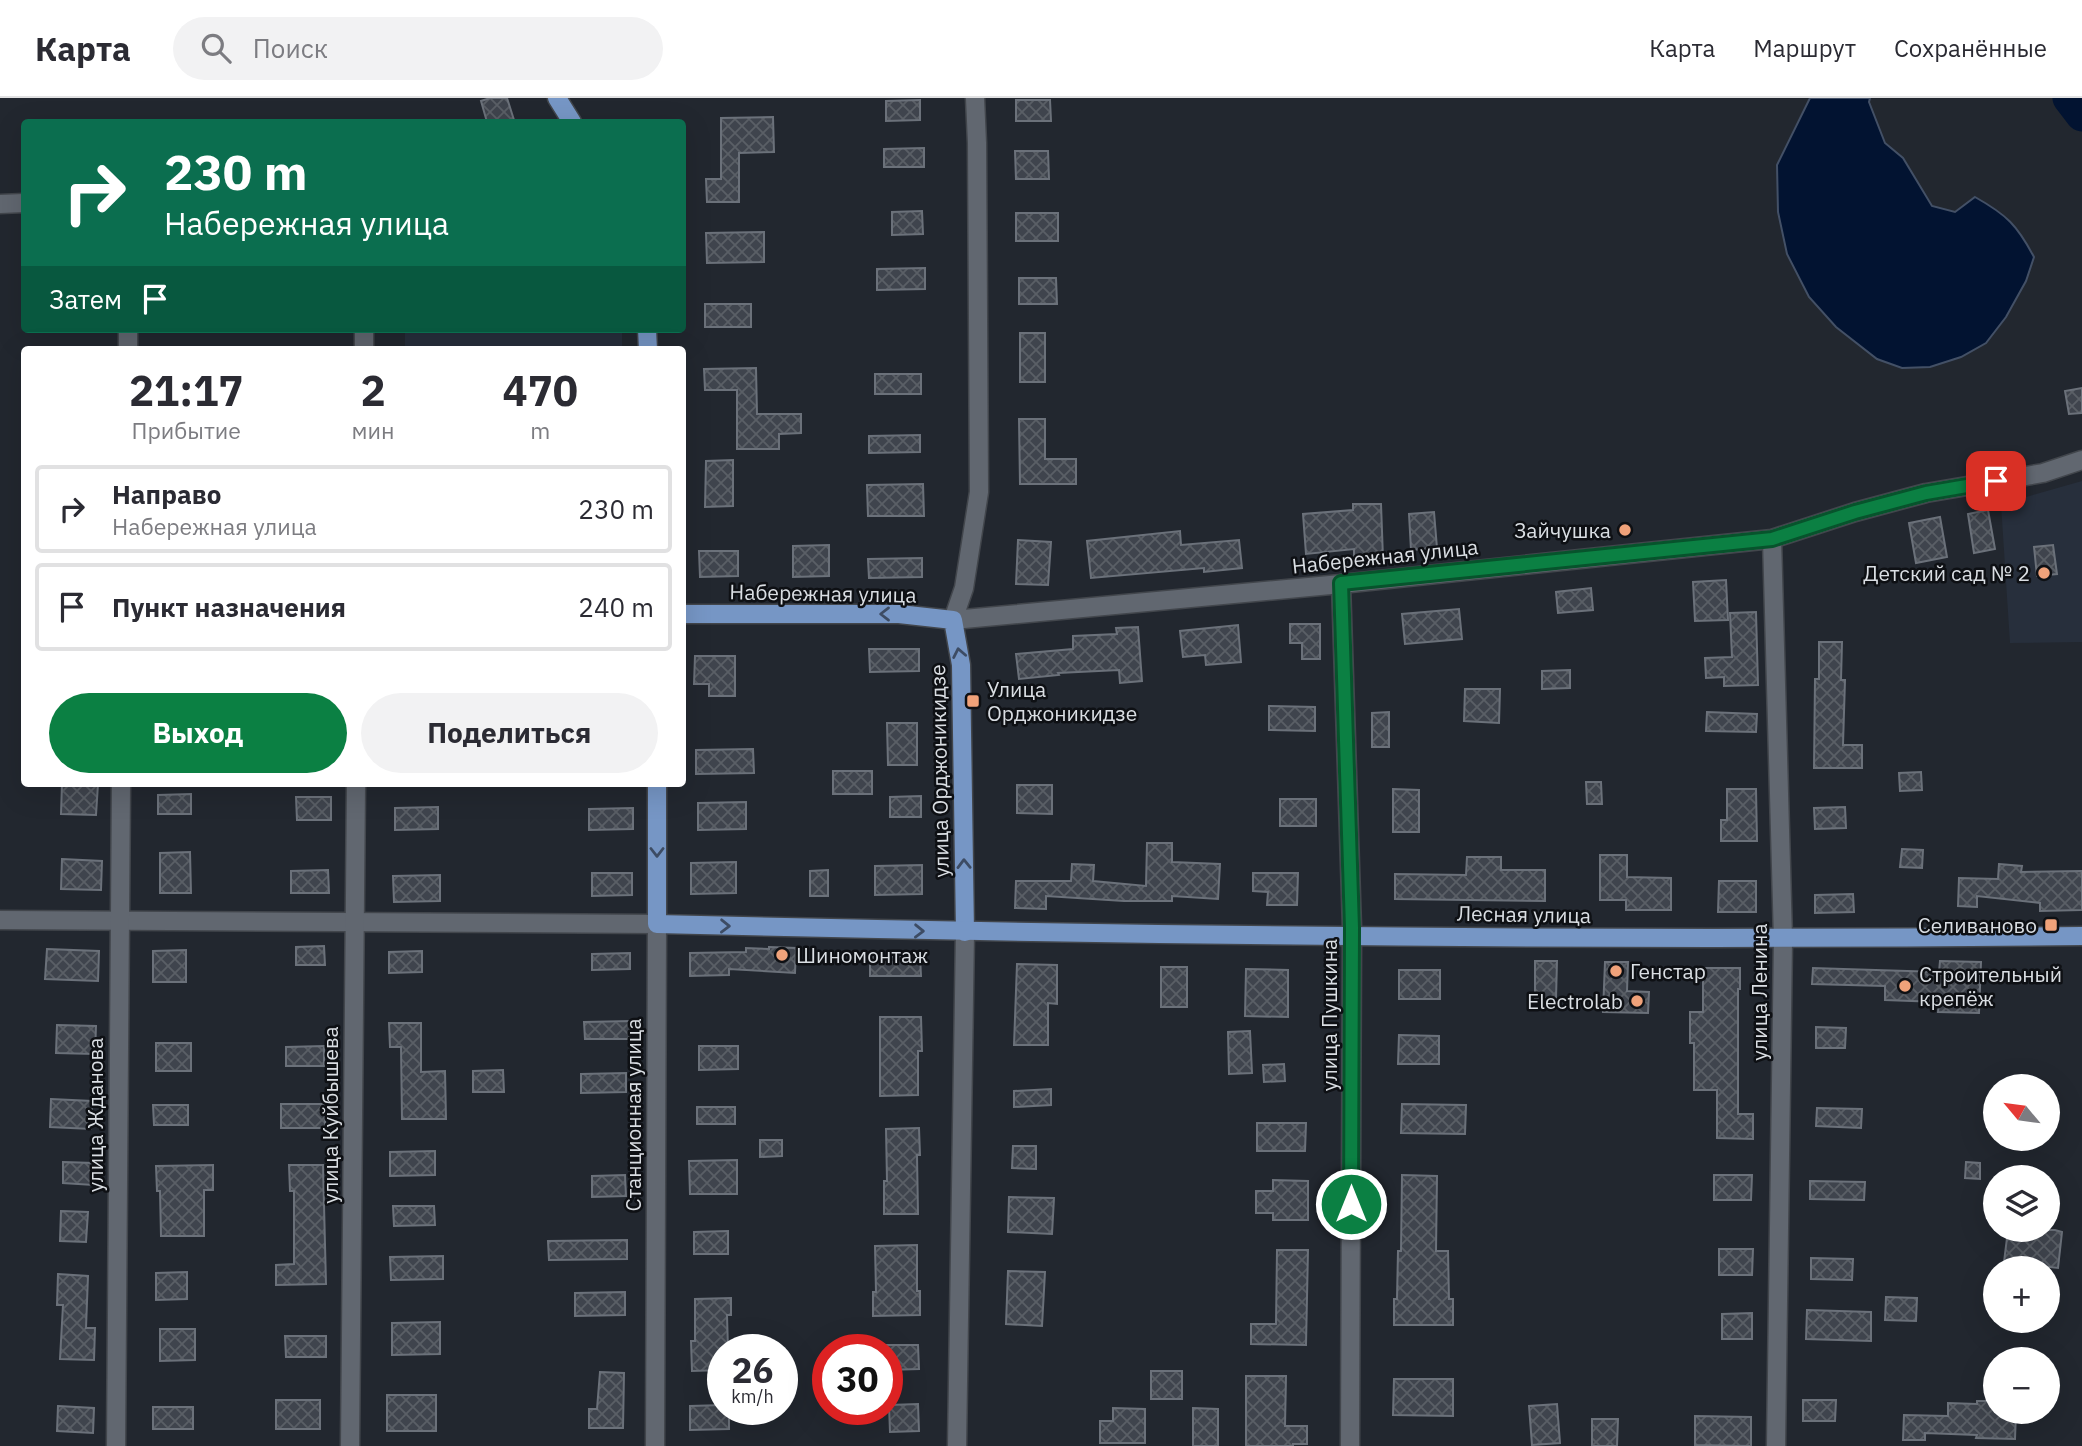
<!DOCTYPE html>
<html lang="ru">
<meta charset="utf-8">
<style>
body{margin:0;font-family:"IBM Plex Sans",sans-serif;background:#f2f2f3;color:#2b2b33;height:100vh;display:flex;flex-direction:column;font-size:26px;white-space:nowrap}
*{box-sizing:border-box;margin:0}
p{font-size:23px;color:#7c7c81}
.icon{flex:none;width:38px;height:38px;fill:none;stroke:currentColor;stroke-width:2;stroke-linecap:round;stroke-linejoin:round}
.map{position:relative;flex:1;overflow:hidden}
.details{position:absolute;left:21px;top:248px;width:665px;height:441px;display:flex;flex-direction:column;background:#fff;border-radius:7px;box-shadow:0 7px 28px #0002}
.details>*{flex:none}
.hud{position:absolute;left:21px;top:21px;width:665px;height:214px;border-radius:7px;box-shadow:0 7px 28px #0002;background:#0b6e4f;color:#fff;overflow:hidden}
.needle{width:46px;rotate:299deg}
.tools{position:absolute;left:1983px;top:976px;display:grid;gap:14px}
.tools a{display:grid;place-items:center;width:77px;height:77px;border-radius:50%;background:#fff;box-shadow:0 7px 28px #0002;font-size:35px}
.speed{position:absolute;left:707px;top:1236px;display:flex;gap:14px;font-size:35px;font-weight:700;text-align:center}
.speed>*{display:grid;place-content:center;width:91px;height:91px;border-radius:50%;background:#fff;box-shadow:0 7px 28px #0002;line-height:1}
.speed small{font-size:18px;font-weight:400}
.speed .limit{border:10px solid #d22;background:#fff;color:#111}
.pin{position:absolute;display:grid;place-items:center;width:60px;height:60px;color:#fff;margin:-30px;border-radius:14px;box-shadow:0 4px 10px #0006}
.me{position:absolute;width:77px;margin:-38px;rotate:0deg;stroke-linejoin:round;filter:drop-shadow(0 0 5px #0008)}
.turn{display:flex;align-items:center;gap:24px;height:147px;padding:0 28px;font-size:32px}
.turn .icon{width:91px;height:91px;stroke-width:2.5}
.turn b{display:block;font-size:49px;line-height:60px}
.then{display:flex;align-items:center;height:66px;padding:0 28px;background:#0003;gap:14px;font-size:26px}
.eta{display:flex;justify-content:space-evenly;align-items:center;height:119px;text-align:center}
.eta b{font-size:42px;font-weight:700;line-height:49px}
.primary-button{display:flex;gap:14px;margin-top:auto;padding:14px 28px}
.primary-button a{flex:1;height:80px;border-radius:42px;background:#0b8043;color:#fff;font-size:28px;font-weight:700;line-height:80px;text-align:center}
.primary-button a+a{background:#f2f2f3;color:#2b2b33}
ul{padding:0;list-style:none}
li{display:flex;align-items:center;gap:21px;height:88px;margin:0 14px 10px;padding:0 14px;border:4px solid #e1e1e2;border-radius:7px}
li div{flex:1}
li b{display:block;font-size:26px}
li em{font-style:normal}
header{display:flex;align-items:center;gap:42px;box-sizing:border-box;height:98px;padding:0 35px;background:#fff;border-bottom:2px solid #e1e1e2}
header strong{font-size:33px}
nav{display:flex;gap:38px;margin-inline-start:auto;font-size:24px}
.search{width:490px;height:63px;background:#f2f2f3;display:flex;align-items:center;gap:18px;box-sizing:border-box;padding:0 24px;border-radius:38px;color:#7c7c81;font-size:26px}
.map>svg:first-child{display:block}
.built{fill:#272f3c}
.water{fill:#021331;stroke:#435066;stroke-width:2}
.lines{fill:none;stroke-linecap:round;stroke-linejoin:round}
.river{stroke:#021331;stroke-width:33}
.building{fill:url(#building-cross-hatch);stroke:#6b717a;stroke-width:2}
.minor-casing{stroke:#42464c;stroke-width:21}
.major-casing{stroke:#42464c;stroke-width:21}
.minor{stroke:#616770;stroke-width:18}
.major{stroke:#7696c5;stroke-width:18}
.oneway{stroke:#3d4c64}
.route-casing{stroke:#07532c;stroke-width:18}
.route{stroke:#0b8043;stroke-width:12}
.poi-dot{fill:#f0a27a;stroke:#0e1014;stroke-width:2.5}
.labels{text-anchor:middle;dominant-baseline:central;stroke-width:5;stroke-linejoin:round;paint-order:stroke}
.poi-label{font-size:21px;fill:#dadee3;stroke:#0e1014;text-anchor:end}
.street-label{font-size:21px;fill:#dadee3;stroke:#0e1014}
</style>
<header>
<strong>Карта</strong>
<div class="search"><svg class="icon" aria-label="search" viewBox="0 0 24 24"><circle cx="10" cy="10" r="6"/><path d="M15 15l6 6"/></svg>Поиск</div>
<nav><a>Карта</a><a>Маршрут</a><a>Сохранённые</a></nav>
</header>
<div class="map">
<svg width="2082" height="1348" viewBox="0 0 2082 1348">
<defs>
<pattern id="building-cross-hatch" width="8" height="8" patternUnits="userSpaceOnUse" patternTransform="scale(1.75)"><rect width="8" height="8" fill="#3f444d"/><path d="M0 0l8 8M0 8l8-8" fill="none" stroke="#5a5f66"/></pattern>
</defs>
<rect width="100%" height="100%" fill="#22272f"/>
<!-- built -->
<g class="built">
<rect x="405" y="231" width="217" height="21"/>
<path d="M2082 383V544L2010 545 2001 406Z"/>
</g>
<!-- water -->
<path class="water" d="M1810 0H1870L1869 4 1885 45 1903 60 1932 108 1955 114 1975 99C2007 117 2017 127 2034 159L2026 183 2006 219 1986 245 1961 259 1930 269 1902 270 1877 261 1836 229 1809 199 1787 156 1778 114 1777 67Z"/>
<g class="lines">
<!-- river -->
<path class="river" d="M2069 0 2082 17"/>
</g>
<!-- building -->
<g class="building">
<path d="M490 0H507L514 22 506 24H487L481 3Z"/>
<path d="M920 2V22L886 23V3Z"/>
<path d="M1016 2H1050L1051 23H1016Z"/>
<path d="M773 19 774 54 739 55V104H707L706 81H721V20Z"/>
<path d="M924 50V69H884V51Z"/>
<path d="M1015 53H1048L1049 81H1016Z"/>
<path d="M922 113 923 136 892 137V114Z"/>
<rect x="1016" y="115" width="42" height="28"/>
<path d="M764 134V164L707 165 706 135Z"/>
<path d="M925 170V191L877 192V171Z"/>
<path d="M1019 180H1056L1057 206H1019Z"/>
<rect x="705" y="206" width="46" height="23"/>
<rect x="1020" y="235" width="25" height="49"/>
<path d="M756 270 757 316H801V335L779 336V351H737V292H705L704 271Z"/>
<rect x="875" y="276" width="46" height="20"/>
<path d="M2082 290V315L2069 316 2065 293Z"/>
<path d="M1019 321H1045V361H1076V386H1020Z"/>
<path d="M920 337V354L869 355V338Z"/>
<path d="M733 362V408L705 409 706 363Z"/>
<path d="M923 386 924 418H868L867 387Z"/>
<path d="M1353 406H1381L1383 460 1354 461V451L1306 456 1303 416 1353 412Z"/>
<path d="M1988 412 1995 451 1974 455 1968 416Z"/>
<path d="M1434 414 1437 450 1411 452 1409 416Z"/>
<path d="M1940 419 1947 459 1916 465 1909 425Z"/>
<path d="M1180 433 1181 447 1239 442 1242 470 1204 474V470L1091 480 1087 443Z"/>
<path d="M1018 442 1051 444 1048 487 1016 486Z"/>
<path d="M829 447V478L793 479V448Z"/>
<path d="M2053 447 2057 476 2037 478 2034 449Z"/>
<path d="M699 453H738V478L700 479Z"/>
<path d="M922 460V479L869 480 868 461Z"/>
<path d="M1726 482 1728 522 1695 523 1693 484Z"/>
<path d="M1591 490 1593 512 1558 515 1556 494Z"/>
<path d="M1459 511 1462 541 1405 546 1402 516Z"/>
<path d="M1756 514 1758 587 1724 588V579L1706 580 1705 560 1732 559 1730 515Z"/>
<path d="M1290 526H1320V561H1302V545H1290Z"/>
<path d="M1238 527 1241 564 1206 567 1205 557 1183 559 1180 533Z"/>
<path d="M1138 529 1142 583 1120 585 1119 572 1058 575 1059 577 1019 581 1016 556 1073 551V538L1117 536 1116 530Z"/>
<path d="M1819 544H1842L1841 582H1845L1843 647H1862V670H1814L1815 581H1819Z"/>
<path d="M869 551H919V573L870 574Z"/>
<path d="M695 558H735V598H709V586H694Z"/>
<path d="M1570 572V590L1542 591V573Z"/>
<path d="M1465 591H1500L1499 625 1464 623Z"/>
<path d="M1269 608 1315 609V633L1269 632Z"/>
<path d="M1389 614V649H1372V615Z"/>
<path d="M1707 614 1757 616 1756 634 1706 633Z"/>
<path d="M887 625H917V667H888Z"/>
<path d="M753 651 754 675 696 676V652Z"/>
<rect x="833" y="673" width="39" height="23"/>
<path d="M1921 674 1922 692 1900 693 1899 675Z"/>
<path d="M1586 684H1601L1602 706H1587Z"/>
<path d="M62 686H98L96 717 61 716Z"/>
<path d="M1017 687H1052V716L1017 715Z"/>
<path d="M1393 691 1419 692V734H1393Z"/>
<path d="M1727 691H1756L1757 743H1721V722H1727Z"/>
<path d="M191 696V716H158V697Z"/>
<path d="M921 698V719H890V699Z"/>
<path d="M296 699H331V722H297Z"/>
<rect x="1280" y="701" width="36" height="27"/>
<path d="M746 704V731L698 732V705Z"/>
<path d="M438 709V731L395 732V710Z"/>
<path d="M1845 709 1846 730 1815 731 1814 710Z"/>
<path d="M633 710V731L589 732V711Z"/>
<path d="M1147 745H1172V764L1220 766 1218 801 1172 798V803H1124L1046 798V811L1015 810 1016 783H1071L1072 766 1094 767 1093 783 1146 788Z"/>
<path d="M1902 751 1923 752 1922 770 1900 769Z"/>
<path d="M190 754 191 795H160V755Z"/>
<path d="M1600 757H1627V779L1671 780V812H1626V802H1600Z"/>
<path d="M1467 759H1501V772H1545V803L1395 801V776L1466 777Z"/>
<path d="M62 761 102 763 101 792 61 791Z"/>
<path d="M736 764V795L691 796V765Z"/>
<path d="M1999 766 2022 768 2021 774 2082 773V812L2040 813V805L1977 798V809L1958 808 1959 780 1998 781Z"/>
<path d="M922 767V796L875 797V768Z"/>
<path d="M328 772 329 795H291V773Z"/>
<path d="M828 772V798H810V773Z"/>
<path d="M592 775H632V797L592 798Z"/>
<path d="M1253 775H1298L1297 807H1267L1268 794 1253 793Z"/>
<path d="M440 777V803L394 804 393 778Z"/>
<path d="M1719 783H1756V814H1718Z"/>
<path d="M1853 796 1854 814 1815 815V797Z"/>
<path d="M324 848 325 867H296V849Z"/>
<path d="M769 849 796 850 795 875 729 871V877L690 878V855L746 854V850L769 851Z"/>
<path d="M47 851 99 853 98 883 45 881Z"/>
<path d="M186 852V884H153V853Z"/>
<path d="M422 853V874L389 875V854Z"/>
<path d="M630 855V871L592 872V856Z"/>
<path d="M920 858 921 878H870V859Z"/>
<path d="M1535 863H1557L1556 901 1535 900Z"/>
<path d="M1940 863 1981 864 1979 915 1938 914 1939 904 1885 902V888L1812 886 1813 870 1939 874Z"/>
<path d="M1605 864H1628L1627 893 1649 894 1648 915 1603 914Z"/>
<path d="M1017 866 1057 867V906L1048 905V947H1014Z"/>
<rect x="1161" y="869" width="26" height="40"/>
<path d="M1703 870H1740V891H1738V1016H1753V1041L1717 1040V992H1694V945H1690V914H1703Z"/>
<path d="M1246 871 1288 872V919L1245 918Z"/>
<rect x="1399" y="872" width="41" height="29"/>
<path d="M880 919H921L922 953H918V997L880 998Z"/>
<path d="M631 923 632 941H585L584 924Z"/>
<path d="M389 925H421V974L445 973 446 1021H402L401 949H390Z"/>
<path d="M57 927 96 928 95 956 56 955Z"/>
<path d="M1816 929 1846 930 1845 950H1816Z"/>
<path d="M1250 933 1252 975 1229 976 1228 934Z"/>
<path d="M1399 937 1439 938V966H1398Z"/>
<rect x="156" y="945" width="35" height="28"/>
<path d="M324 948V968H286V949Z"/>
<path d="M699 948H738V971L699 972Z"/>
<path d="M1284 966 1285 983 1264 984 1263 967Z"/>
<path d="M503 972 504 994H473V973Z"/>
<path d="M626 975V994L581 995V976Z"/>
<path d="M1051 991V1007L1014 1009V993Z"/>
<path d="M51 1001 92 1003 91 1031 50 1029Z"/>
<rect x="281" y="1006" width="44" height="24"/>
<path d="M1402 1006 1466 1007 1465 1036 1401 1035Z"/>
<path d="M153 1007H188V1027H154Z"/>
<rect x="697" y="1009" width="38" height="17"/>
<path d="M1817 1010 1862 1011 1861 1030 1816 1028Z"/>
<path d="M1257 1025H1306L1305 1053H1257Z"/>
<path d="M919 1030 920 1057H917L918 1116H884V1083H887L886 1031Z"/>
<path d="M760 1042H782V1058L760 1059Z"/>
<path d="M1013 1048H1036V1071L1012 1070Z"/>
<path d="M435 1053V1077L390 1078V1054Z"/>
<path d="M737 1062V1096H690L689 1063Z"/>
<path d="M63 1064 94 1065 93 1087 63 1085Z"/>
<path d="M1966 1064 1980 1065V1081L1965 1080Z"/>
<path d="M213 1067V1092H204V1138H161L160 1093H157L156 1068Z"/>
<path d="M289 1067H323L326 1186 276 1187V1167L294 1166V1093H290Z"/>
<path d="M625 1077 626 1098 592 1099V1078Z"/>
<path d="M1402 1077 1437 1078 1436 1153H1448L1449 1201H1453V1227H1394V1201H1397L1398 1153H1401Z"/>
<path d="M1714 1077H1752L1751 1102H1714Z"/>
<path d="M1273 1082 1308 1083V1122H1273V1115H1256V1093H1273Z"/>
<path d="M1810 1083 1865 1084 1864 1102 1810 1101Z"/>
<path d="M1009 1099 1054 1100 1052 1136 1008 1134Z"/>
<path d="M393 1108H434L435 1127 394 1128Z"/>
<path d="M61 1113 88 1114 86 1144 60 1143Z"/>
<path d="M2008 1132H2055L2062 1134 2058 1170 2004 1164Z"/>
<path d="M728 1133V1156H694V1134Z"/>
<path d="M627 1142V1161L549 1162 548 1143Z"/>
<path d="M917 1147V1193H920V1217L873 1218V1194H876L875 1148Z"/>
<path d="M1719 1151H1753L1752 1177H1719Z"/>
<path d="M1277 1152H1308L1306 1247 1251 1246V1226H1276Z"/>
<path d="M443 1158V1181L391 1182 390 1159Z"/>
<path d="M1811 1160 1853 1161 1852 1182 1811 1181Z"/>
<path d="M1008 1173 1045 1174 1042 1228 1006 1226Z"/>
<path d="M187 1174V1201L156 1202V1175Z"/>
<path d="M58 1176 88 1178 86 1230H95L94 1262 60 1261 63 1207H57Z"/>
<path d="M625 1194V1217L575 1218V1195Z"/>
<path d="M1886 1199 1917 1200 1916 1223 1885 1222Z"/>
<path d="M731 1200V1217H727L728 1251H723V1272L692 1273 691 1243H695V1201Z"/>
<path d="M1807 1212 1871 1214V1243L1806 1241Z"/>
<path d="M1752 1215V1241H1722V1216Z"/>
<path d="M440 1224V1256L392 1257V1225Z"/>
<path d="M160 1231H195V1262L160 1263Z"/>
<path d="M285 1238H326V1259H286Z"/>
<path d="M887 1247H918L919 1271 887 1272Z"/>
<rect x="1151" y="1273" width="31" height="28"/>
<path d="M600 1274 624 1275 623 1330H589V1311H597Z"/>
<path d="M1246 1278H1286L1285 1328H1307V1346H1293V1348H1246Z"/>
<path d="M1394 1281H1453V1318L1393 1317Z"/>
<rect x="387" y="1297" width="49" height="36"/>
<rect x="276" y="1302" width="44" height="29"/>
<path d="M1803 1302H1836L1835 1323H1803Z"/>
<path d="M1977 1303H1995V1314H2016L2015 1341 1976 1340 1977 1337 1925 1335V1342H1903L1904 1317 1948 1318V1305L1977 1306Z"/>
<path d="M918 1306 919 1333 890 1334 889 1307Z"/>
<path d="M1557 1306 1560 1345 1532 1347 1529 1308Z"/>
<path d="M723 1307V1311H729V1331L690 1332V1308Z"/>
<path d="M58 1308 94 1310 93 1335 57 1333Z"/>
<rect x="153" y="1309" width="40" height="22"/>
<path d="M1113 1310 1145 1311V1345H1100V1323H1113Z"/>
<path d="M1193 1310 1218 1311V1348H1193Z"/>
<path d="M1695 1318 1751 1319V1348L1695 1347Z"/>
<path d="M1592 1321H1618L1617 1348H1592Z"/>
</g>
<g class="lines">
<defs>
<g id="minor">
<path d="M975 0 977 45 979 394 964 490 953 522 1341 486 1772 441 1855 414 1926 395 2043 375 2082 362"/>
<path d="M0 106 24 105"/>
<path d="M128 252V231"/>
<path d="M364 252V231"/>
<path d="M1772 441 1783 841 1776 1348"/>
<path d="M1341 486 1352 830 1350 1348"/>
<path d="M0 822 657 826 655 1348"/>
<path d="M116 1348 121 686"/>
<path d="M350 1348 356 686"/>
<path d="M957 1348 965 834"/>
</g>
<g id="major">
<path d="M557 0 572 24"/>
<path d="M647 231 648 252"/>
<path d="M682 516H899L953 522 961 567 965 834"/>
<path d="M657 686V826C1132 838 1607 843 2082 838"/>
</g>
</defs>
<!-- minor casing -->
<use href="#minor" class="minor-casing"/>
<!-- major casing -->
<use href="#major" class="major-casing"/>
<!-- minor -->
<use href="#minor" class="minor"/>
<!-- major -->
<use href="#major" class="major"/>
</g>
<!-- one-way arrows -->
<defs><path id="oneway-chevron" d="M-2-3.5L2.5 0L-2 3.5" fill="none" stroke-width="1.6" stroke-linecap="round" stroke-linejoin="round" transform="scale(1.75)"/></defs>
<g class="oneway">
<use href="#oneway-chevron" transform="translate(885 516) rotate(-180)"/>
<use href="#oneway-chevron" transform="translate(959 555) rotate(-101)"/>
<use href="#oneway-chevron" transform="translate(657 754) rotate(90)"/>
<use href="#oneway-chevron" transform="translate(964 766) rotate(-91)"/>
<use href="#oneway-chevron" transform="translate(725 828) rotate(1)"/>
<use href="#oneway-chevron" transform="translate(919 833) rotate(1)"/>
</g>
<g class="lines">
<defs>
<path id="route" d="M1351 1106 1352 830 1341 485 1772 441 1855 414 1926 395 1996 383"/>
</defs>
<!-- route casing -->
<use href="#route" class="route-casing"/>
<!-- route -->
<use href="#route" class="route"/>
</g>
<!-- markers -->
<g class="poi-dot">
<circle cx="1625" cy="432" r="7"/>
<circle cx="2044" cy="475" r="7"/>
<rect x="966" y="596" width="14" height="14" rx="3.5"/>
<rect x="2044" y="820" width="14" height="14" rx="3.5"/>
<circle cx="782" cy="857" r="7"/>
<circle cx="1616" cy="873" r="7"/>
<circle cx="1905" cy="888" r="7"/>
<circle cx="1637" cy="903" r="7"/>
</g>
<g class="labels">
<!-- poi labels -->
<g class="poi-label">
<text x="1611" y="432">Зайчушка</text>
<text x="2030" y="475">Детский сад № 2</text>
<text x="987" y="591" text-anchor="start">Улица<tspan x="987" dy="24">Орджоникидзе</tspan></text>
<text x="2037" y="827">Селиваново</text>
<text x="796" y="857" text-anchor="start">Шиномонтаж</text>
<text x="1630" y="873" text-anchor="start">Генстар</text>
<text x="1919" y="876" text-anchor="start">Строительный<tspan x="1919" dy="24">крепёж</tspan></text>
<text x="1623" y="903">Electrolab</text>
</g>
<!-- street labels -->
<g class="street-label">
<text transform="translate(1385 458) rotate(-6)">Набережная улица</text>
<text transform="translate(823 495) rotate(1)">Набережная улица</text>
<text transform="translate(939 673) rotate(-91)">улица Орджоникидзе</text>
<text transform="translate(1524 816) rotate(1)">Лесная улица</text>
<text transform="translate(1759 894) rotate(-90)">улица Ленина</text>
<text transform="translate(1329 917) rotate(-90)">улица Пушкина</text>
<text transform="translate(95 1017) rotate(-90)">улица Жданова</text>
<text transform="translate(330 1017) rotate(-90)">улица Куйбышева</text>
<text transform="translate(633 1017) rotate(-90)">Станционная улица</text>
</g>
</g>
</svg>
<div class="tools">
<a><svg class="needle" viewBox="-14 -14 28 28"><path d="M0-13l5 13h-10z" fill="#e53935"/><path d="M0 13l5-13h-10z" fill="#7c7c81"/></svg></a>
<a><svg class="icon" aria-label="layers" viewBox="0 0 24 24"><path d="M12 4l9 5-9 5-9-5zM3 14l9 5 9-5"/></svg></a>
<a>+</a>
<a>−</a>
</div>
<div class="speed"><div>26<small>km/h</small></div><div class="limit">30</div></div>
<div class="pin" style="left:1996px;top:383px;background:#d93025"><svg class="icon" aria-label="arrive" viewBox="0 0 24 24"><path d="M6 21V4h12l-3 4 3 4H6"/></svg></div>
<svg class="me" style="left:1351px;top:1106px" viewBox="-20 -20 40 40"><circle r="17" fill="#0b8043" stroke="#fff" stroke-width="3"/><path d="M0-11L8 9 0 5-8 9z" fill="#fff"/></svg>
<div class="hud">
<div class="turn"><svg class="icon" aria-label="right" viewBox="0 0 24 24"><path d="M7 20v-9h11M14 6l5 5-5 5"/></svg><div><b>230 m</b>Набережная улица</div></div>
<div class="then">Затем<svg class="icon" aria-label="arrive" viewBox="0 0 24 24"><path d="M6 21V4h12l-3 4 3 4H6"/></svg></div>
</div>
<section class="details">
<div class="eta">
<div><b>21:17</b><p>Прибытие</p></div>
<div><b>2</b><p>мин</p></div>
<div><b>470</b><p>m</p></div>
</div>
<ul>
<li><svg class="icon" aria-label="right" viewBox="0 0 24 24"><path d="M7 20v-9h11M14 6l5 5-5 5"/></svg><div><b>Направо</b><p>Набережная улица</p></div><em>230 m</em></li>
<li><svg class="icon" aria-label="arrive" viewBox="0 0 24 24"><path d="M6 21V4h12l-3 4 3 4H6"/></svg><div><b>Пункт назначения</b></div><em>240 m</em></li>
</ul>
<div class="primary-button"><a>Выход</a><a>Поделиться</a></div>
</section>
</div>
